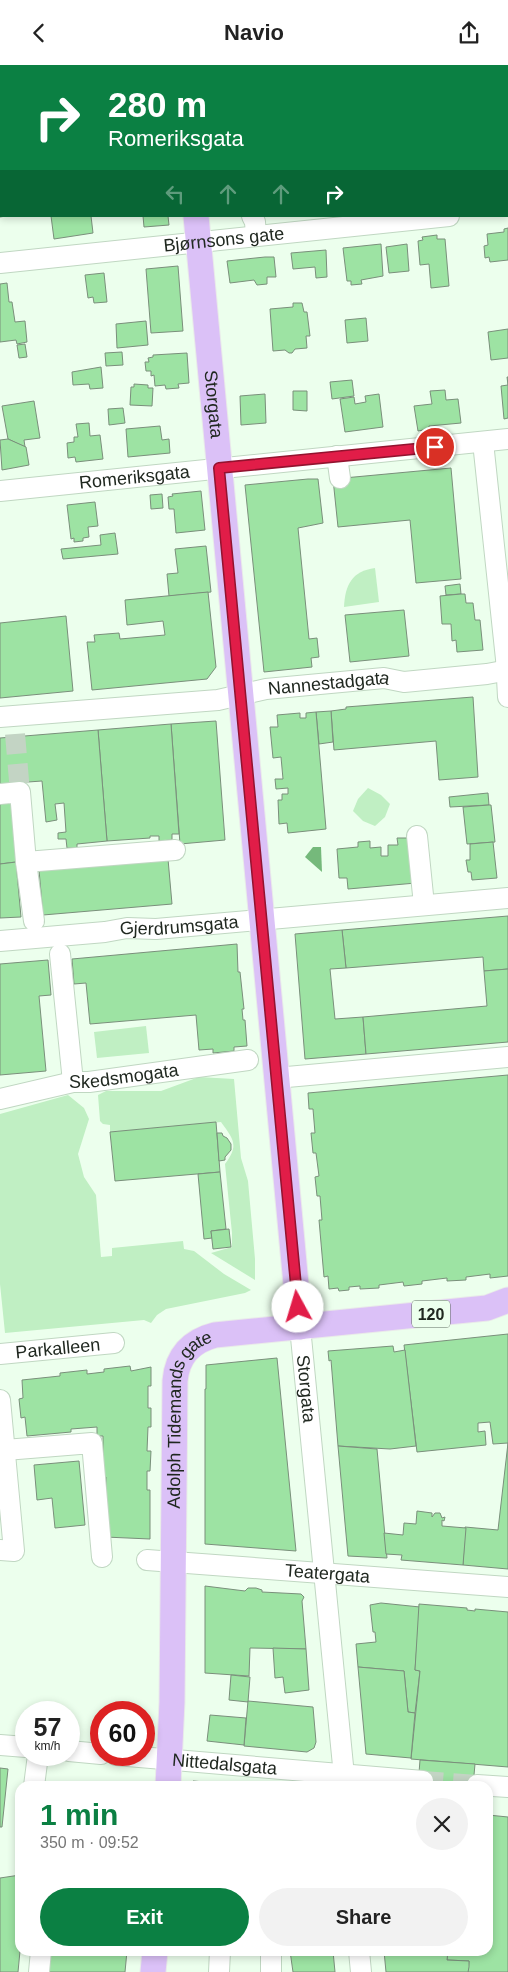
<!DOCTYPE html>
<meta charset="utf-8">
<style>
body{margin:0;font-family:Helvetica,sans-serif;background:#f2f2f2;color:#222;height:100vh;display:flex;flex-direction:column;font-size:19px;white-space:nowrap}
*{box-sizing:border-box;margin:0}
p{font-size:16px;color:#767676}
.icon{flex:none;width:28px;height:28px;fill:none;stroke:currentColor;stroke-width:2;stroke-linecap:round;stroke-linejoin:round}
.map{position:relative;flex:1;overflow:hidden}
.sheet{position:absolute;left:15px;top:1716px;width:478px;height:175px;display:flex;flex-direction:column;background:#fff;border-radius:15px;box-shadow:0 2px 8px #0003}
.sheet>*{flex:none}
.banner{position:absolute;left:0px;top:0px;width:509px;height:152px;box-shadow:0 2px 8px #0003;background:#0b8043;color:#fff;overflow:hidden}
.speed{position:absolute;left:15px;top:1636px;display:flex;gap:10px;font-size:25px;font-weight:700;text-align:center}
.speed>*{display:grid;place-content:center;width:65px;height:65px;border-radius:50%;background:#fff;box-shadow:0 2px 8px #0003;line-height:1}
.speed small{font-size:12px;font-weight:400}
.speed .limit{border:8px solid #d22;background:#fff;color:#111}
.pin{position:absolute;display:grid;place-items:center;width:42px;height:42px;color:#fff;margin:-21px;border:2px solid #fff;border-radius:50%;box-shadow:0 1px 5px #0007}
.me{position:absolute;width:55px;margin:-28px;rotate:354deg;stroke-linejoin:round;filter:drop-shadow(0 0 4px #0008)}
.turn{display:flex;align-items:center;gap:18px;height:105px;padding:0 25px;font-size:22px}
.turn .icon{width:65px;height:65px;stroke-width:2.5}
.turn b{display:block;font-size:35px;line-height:42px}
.lanes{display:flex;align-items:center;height:48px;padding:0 25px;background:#0003;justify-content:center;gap:25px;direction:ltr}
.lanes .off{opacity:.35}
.round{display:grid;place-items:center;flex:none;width:52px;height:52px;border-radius:26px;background:#f2f2f2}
.headline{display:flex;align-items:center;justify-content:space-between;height:85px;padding:0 25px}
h1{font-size:30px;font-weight:700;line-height:38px;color:#0b8043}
.button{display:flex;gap:10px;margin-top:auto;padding:10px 25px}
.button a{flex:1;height:58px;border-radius:30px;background:#0b8043;color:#fff;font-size:20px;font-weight:700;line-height:58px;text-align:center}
.button a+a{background:#f2f2f2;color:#222}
header{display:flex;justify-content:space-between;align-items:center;height:65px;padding:0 25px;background:#fff;font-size:22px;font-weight:700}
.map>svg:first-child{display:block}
.green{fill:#c0efc3}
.water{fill:#75b97b}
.building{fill:#9de3a3;stroke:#7a8f7b}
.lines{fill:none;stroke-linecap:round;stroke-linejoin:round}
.minor-tunnel{stroke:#c3d4c4;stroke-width:20;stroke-dasharray:20 10;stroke-linecap:butt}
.minor-casing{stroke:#c0d7c2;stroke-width:22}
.major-casing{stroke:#e9eae9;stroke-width:27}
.minor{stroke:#fff;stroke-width:20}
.major{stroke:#dbc1f7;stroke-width:25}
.route-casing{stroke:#92132f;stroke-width:12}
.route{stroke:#e11d48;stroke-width:9}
.labels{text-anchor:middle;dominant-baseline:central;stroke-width:4;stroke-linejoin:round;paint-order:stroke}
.shield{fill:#ecffed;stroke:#5d685e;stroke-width:1}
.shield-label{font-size:16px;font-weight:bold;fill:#202820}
.street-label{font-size:18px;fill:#202820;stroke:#ecffed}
</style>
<header><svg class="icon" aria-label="back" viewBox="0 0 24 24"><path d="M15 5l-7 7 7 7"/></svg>Navio<svg class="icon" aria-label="share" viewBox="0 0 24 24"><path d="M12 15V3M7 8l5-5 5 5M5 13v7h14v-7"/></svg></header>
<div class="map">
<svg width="508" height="1907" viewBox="0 0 508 1907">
<rect width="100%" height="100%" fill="#ecffed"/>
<!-- green -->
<g class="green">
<path d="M375 503 379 537 344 542C345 520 352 506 375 503Z"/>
<path d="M368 723 381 730 390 739 385 752 375 761 363 756 353 746 358 734Z"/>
<path d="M146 961 149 988 97 993 94 967Z"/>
<path d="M199 1012 234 1014 241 1093 248 1116 255 1194V1215L211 1188 232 1182V1168L225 1099C239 1080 234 1075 221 1057L110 1067V1060L103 1059 100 1056 98 1030 106 1026H161Z"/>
<path d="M68 1030 84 1043 89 1054 78 1089 84 1112 96 1130 101 1192 112 1191V1183L183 1176 184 1184 194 1186 224 1209 251 1225 245 1228 166 1244 157 1250 151 1258 144 1255 5 1268 0 1219V1049Z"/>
</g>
<!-- water -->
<path class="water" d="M313 782H321L322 807 305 792Z"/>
<!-- building -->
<g class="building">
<path d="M0 0 9 1H1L0 47Z"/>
<rect x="42" y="0" width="27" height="1"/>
<rect x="119" y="0" width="43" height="1"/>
<path d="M209 0H240V1H210Z"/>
<rect x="315" y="0" width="19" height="1"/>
<rect x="461" y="0" width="32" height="1"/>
<path d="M0 125 1 151H6L0 152Z"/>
<path d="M51 151H91L93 168 54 174Z"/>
<path d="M143 151H168L169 160 144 162Z"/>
<path d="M508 163V195L490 197 489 192 485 193 484 181 488 180 487 169 504 167V164Z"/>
<path d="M437 170V174H445L449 221 431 223 429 199 420 200 418 176 423 175 422 172Z"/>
<path d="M381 179 383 211 361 215 362 219 351 220V216H347L343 183Z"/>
<path d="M407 179 409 206 389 208 386 182Z"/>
<path d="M326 185 327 212 316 213 315 202 293 204 291 188Z"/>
<path d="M265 192H274L276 212H267V219L257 220 254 215 230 218 227 196Z"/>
<path d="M178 201 183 266 151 268 146 204Z"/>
<path d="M104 208 107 237 94 238 93 232 88 233 85 210Z"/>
<path d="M7 218 9 237H12L15 257 25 256 27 277 17 279 16 275 0 277V219Z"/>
<path d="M293 238H302L304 247H307L310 271H306L307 283 295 284 292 288H289L285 285 273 286 270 244 293 242Z"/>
<path d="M366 253 368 276 347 278 345 255Z"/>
<path d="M146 256 148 280 117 283 116 259Z"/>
<path d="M508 264V293L491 295 488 267Z"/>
<path d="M25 279 27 292 19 293 17 280Z"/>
<path d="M122 287 123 300 106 301 105 288Z"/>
<path d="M187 288 189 318 178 319 179 323 166 324 165 320 155 321 154 310 151 311V306H146L145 297H149L148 293 153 292V290Z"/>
<path d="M101 302 103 323 90 324 89 319 73 320 72 307Z"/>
<path d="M507 312H508V353L504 354 501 321 508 320Z"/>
<path d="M352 315 354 331 332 334 330 317Z"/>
<path d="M134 319 148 320V323H153L152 341 130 340 131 322H134Z"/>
<path d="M445 325 446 335 458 334 461 358 429 361V364L418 366 414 341 432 339 430 326Z"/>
<path d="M293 326H307V346L293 345Z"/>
<path d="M265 329 266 358 241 360 240 331Z"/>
<path d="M379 329 383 362 345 367 340 334 354 332 355 339 366 337 365 331Z"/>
<path d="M34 336 40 373 24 375 25 382 8 374 2 341Z"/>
<path d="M123 343 125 358 109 360 108 344Z"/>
<path d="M89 358 90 371 100 370 103 394 76 397 75 392 68 393 67 378 74 377V372H78L76 359Z"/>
<path d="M160 361 162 375 169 374 170 388 128 392 126 364Z"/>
<path d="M8 374 26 382 29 400 2 405 0 375Z"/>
<path d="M451 403 461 514 416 518 410 455 338 462 333 414Z"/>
<path d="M308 414H318L323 458 298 463 309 574 317 573 319 592 311 593 312 602 264 607 245 420Z"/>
<path d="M201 426 205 465 176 468 174 444H169L168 432 173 431 172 429Z"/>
<path d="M162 429 163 443 151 444 150 430Z"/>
<path d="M95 437 98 461 88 462 89 472 83 473V476L74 477V473L71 474 67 440Z"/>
<path d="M115 468 118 489 63 494 61 484 101 480 100 470Z"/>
<path d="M206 481 211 527 169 531 167 509 178 508 175 484Z"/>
<path d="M460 519 461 529 446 530 445 521Z"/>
<path d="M208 527 216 602 207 614 92 625 87 577H95L94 570 119 568 120 574 165 570 163 556 127 560 125 535Z"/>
<path d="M461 529H465L466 538H473L475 555H480L483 585 457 587 456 575 452 576 451 559H442L440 531Z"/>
<path d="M404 545 409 591 350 597 345 550Z"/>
<path d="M66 551 73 626 0 633V558Z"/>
<path d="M473 632 478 712 439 715 436 676 334 685 331 646 346 644V642Z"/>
<path d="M331 646 333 677 319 679 316 647Z"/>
<path d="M316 647 326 764 288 768 287 758 279 759 278 735H282V729H288V723L276 724 275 714H283L281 692 273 693 270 662H278L277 650 300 648V653H306V648Z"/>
<path d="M216 656 225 775 180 779 171 659Z"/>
<path d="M171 659 179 769H172V775L159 776V771H150V773L107 776 98 665Z"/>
<path d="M98 665 107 776 77 779V783H67L66 774H58V768L66 767 64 738 55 739 57 755 46 757 42 716 0 719V673Z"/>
<path d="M488 728 489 740 450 742 449 732Z"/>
<path d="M11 736 16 797 0 799V737Z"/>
<path d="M489 740H491L495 777 467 779 463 742Z"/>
<path d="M397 773H409L416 818 348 824 347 813H339L337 784 358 782V777L370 776V783L381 782V791H388V780H398Z"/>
<path d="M493 777 497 813 472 815 471 807H468L466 795H470V779Z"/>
<path d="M168 794 172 839 43 850 39 805Z"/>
<path d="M16 797 21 852 0 853V799Z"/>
<path d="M508 851V904L484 906 483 892 346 903 342 865Z"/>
<path d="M342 865 346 903 330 904 335 954 363 952 366 989 305 994 295 869Z"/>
<path d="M237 879 238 907H240L244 944H242L243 955H245L247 981 234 982V986L213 988V984L199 985 196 950 90 959 86 918 74 919 72 894Z"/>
<path d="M48 895 51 930 39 931 46 1006 0 1010V899Z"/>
<path d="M508 904V977L366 989 363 952 487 941 484 906Z"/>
<path d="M508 1010V1211L490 1213V1209L466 1212V1215L447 1216V1213L422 1216V1219L404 1221 403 1217 379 1220V1223L360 1224V1221L349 1222V1225L339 1226 338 1223 329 1224 328 1211 324 1212 319 1155H322L320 1131H317L315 1112 319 1111 316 1088H313L311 1068H315L313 1044H309L308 1028Z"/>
<path d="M216 1057 220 1107 115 1116 110 1067Z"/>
<path d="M217 1068H222L223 1071 227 1073 231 1079V1085L225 1092V1095L219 1096Z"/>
<path d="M220 1107 226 1164 211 1166 212 1173 204 1174 198 1109Z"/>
<path d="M229 1164 231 1182 213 1184 211 1166Z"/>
<path d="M508 1269V1378L493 1379 490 1357 478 1358V1367L485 1366 486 1380 417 1387 404 1280Z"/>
<path d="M393 1281 394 1287 405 1285 416 1381 390 1384 338 1381 331 1295 329 1296 328 1286Z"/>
<path d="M277 1293 296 1486 205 1479V1324H206V1300Z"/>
<path d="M130 1301 131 1306 151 1302V1321H148V1343H151V1362H148L147 1386H151L150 1406H147V1425H150V1474L105 1472 106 1412H103V1371H97V1362L71 1364V1367L27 1371 25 1352 21 1353 19 1334 23 1333 22 1315 60 1311V1308L87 1305V1309L104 1307V1304Z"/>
<path d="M508 1378V1504L463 1500 465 1462 498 1465Z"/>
<path d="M338 1381 377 1384 387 1493 348 1491Z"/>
<path d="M79 1396 85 1460 55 1463 52 1433 37 1435 34 1400Z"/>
<path d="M417 1446 432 1448V1452L435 1448H440L442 1453 445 1452 444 1456 442 1455V1461L466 1463 463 1500 401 1495 402 1490 386 1489 384 1468 403 1470 404 1458 416 1459Z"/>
<path d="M205 1521 245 1526 248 1523H256L262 1525V1527L301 1529 304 1532 302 1536 306 1584 250 1583 249 1611 205 1608Z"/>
<path d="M381 1538 420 1542 415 1605 420 1606 415 1648 408 1647 404 1606 358 1602 356 1579 376 1577 375 1567H373L370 1540Z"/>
<path d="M419 1539 467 1543V1545L475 1546V1544L508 1547V1702L411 1694 420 1606 415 1605Z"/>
<path d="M273 1583 306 1584 309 1625 285 1628 283 1612 275 1613Z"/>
<path d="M358 1602 404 1606 408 1647 415 1648 411 1693 366 1689Z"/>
<path d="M231 1610 250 1612 248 1637 229 1635Z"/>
<path d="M248 1636 313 1642 316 1677 314 1683 307 1687 244 1681Z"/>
<path d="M210 1650 246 1653 244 1680 207 1676Z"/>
<path d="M420 1695 475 1699 473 1721H418Z"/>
<path d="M0 1703 8 1704 2 1762H0Z"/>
<path d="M193 1716 240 1720 239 1721H193Z"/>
<path d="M488 1750 508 1752V1907H468L469 1896 447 1895 448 1886H488Z"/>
<path d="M20 1810V1886L18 1907H0V1813Z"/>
<path d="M34 1886H127L125 1907H31Z"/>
<path d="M290 1886H333L335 1907H293Z"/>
<path d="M384 1886H448L447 1895 469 1896V1902L468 1907H386Z"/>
</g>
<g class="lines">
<!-- minor-tunnel -->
<g class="minor-tunnel">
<path d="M15 669 20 727"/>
<path d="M423 1716 477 1720"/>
</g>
<defs>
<g id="minor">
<path d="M252 151 255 157 256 170"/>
<path id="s1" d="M0 198 449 151"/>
<path d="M483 377 506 594 508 632"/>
<path d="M337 391 340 413"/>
<path id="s2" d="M0 426 508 374"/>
<path id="s3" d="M0 652 218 635 266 624 384 613 404 617 487 609 508 605"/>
<path d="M0 729 20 727 26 797 175 785"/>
<path d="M417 771 424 840"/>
<path d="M26 797 34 856"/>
<path id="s4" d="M0 876 105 867 127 863 156 864 508 833"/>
<path d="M60 889 73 1017"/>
<path d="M276 1013 508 992"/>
<path id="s5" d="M0 1034 73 1017H89L248 995"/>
<path id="s6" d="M300 1262 345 1721"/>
<path id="s7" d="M0 1289 114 1278"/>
<path d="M0 1335 14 1486 0 1485"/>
<path d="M5 1385 92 1378 102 1492"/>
<path id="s8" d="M147 1495 508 1522"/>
<path d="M0 1680 26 1682"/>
<path d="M69 1686 101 1689"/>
<path id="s9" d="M116 1690 423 1716"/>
<path d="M477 1720 508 1722"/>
<path d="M34 1721 38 1690"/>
<path d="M359 1886 361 1907"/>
<path d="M39 1907 41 1886"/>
<path d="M219 1907 220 1886"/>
<path d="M271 1907V1886"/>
</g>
<g id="major">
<path d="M182 0V1"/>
<path id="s10" d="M196 151 300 1262"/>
<path id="s11" d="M168 1721 172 1637 175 1316C177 1291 191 1276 215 1270L487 1243 508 1235"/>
<path d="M153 1907 155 1886"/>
</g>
</defs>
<!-- minor casing -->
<use href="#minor" class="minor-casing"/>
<!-- major casing -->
<use href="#major" class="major-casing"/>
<!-- minor -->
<use href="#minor" class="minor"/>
<!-- major -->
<use href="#major" class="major"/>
</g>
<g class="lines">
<defs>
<path id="route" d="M298 1242 219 403 435 382"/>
</defs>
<!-- route casing -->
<use href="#route" class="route-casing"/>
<!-- route -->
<use href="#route" class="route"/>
</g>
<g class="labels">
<!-- shield labels -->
<rect class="shield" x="412" y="1235.5" width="38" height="27" rx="4"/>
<g class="shield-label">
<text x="431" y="1249">120</text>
</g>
<!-- street labels -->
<g class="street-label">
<text stroke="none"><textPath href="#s1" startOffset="225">Bjørnsons gate</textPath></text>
<text stroke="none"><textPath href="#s10" startOffset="189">Storgata</textPath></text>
<text stroke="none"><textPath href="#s2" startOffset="135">Romeriksgata</textPath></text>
<text stroke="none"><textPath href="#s3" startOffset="331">Nannestadgata</textPath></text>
<text stroke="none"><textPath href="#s4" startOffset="180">Gjerdrumsgata</textPath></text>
<text stroke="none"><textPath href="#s5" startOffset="126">Skedsmogata</textPath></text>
<text stroke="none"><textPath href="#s7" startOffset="58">Parkalleen</textPath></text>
<text stroke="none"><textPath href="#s6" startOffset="62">Storgata</textPath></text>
<text stroke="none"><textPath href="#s11" startOffset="372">Adolph Tidemands gate</textPath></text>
<text stroke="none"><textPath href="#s8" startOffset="181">Teatergata</textPath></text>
<text stroke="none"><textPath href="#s9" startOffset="109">Nittedalsgata</textPath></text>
</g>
</g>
</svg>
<div class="speed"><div>57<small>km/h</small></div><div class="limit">60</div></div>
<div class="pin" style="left:435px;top:382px;background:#d93025"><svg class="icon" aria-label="arrive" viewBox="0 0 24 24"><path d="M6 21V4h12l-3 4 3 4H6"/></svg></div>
<svg class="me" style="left:298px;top:1242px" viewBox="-20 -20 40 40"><circle r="19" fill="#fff"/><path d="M0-13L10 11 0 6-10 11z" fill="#e11d48"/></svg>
<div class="banner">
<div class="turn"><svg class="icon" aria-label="right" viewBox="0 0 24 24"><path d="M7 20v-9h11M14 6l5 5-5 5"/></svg><div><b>280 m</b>Romeriksgata</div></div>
<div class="lanes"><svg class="icon off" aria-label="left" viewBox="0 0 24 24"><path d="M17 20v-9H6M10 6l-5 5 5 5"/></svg><svg class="icon off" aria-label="ahead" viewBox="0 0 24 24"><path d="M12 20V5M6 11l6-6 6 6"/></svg><svg class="icon off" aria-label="ahead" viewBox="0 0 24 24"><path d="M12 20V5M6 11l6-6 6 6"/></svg><svg class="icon" aria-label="right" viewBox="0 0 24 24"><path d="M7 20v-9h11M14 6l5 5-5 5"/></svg></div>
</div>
<section class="sheet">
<div class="headline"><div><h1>1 min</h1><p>350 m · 09:52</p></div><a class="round"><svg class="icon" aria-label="close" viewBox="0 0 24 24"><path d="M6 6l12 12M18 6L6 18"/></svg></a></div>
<div class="button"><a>Exit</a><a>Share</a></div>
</section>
</div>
